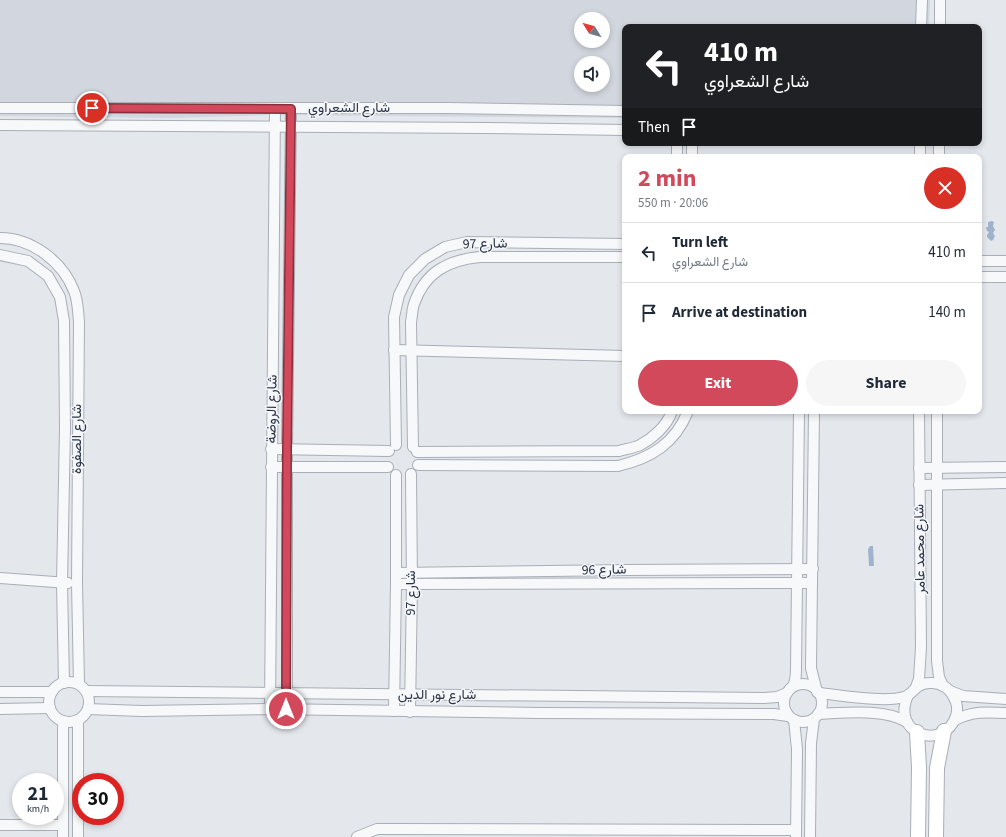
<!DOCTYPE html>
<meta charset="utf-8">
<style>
body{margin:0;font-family:"Source Sans 3",Vazirmatn,sans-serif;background:#f6f6f7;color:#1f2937;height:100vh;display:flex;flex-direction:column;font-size:15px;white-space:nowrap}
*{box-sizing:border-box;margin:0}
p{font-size:13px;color:#747a83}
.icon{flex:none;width:22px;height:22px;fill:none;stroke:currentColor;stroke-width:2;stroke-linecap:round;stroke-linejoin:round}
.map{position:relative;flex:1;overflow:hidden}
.details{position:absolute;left:622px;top:154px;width:360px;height:260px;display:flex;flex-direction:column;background:#fff;border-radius:8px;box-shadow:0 2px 6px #0003}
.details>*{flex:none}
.guide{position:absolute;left:622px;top:24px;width:360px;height:122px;border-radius:8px;box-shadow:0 2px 6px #0003;background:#202124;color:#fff;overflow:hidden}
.needle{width:26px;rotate:307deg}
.tools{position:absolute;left:574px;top:12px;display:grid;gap:8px}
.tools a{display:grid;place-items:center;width:36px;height:36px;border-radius:50%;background:#fff;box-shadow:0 2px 6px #0003;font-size:20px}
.speed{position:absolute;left:12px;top:773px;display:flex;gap:8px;font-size:20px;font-weight:700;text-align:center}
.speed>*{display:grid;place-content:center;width:52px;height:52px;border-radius:50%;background:#fff;box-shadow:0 2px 6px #0003;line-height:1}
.speed small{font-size:10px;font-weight:400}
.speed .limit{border:6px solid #d22;background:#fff;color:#111}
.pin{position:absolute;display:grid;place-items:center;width:34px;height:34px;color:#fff;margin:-17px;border:2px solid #fff;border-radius:50%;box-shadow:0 1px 4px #0007}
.me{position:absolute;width:44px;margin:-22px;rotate:0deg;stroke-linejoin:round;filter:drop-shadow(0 0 3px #0008)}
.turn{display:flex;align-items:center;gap:14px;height:84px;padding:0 16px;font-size:18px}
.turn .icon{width:52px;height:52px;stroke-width:2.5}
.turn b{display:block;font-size:28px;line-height:34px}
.then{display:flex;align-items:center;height:38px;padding:0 16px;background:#0003;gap:8px;font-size:15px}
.round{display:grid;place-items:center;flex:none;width:42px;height:42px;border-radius:21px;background:#f6f6f7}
.overview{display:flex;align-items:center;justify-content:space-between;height:68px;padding:0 16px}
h1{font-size:24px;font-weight:700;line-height:30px;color:#d1495b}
.action{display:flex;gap:8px;margin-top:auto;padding:8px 16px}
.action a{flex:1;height:46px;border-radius:24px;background:#d1495b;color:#fff;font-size:16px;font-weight:700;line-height:46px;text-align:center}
.action a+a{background:#f6f6f7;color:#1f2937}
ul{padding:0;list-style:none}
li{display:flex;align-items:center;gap:12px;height:60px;padding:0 16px;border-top:1px solid #e0e1e3}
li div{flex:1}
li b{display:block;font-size:15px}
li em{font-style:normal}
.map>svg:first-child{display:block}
.built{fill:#d2d6de;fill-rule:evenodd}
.water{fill:#9fb4cc}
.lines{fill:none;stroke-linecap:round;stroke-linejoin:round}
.street-casing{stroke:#a9aeb7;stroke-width:12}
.secondary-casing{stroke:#a9aeb7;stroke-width:16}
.street{stroke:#f7f8fa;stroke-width:10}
.secondary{stroke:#fff;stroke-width:14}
.route-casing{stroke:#882f3b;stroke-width:10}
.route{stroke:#d1495b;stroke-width:7}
.labels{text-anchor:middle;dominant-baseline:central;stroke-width:3;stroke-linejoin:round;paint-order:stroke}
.street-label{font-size:14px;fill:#2b3445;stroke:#f4f6f9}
</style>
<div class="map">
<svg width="1006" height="837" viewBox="0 0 1006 837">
<rect width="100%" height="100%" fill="#e4e7ec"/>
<!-- built -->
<path class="built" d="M0 0H930L929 27H625V118L275 115 168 118 0 116ZM581 19H603V41H581ZM581 63H603V85H581Z"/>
<!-- water -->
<g class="water">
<path d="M992 221 994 222 993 226 995 230 993 233 995 236 993 240 991 241 987 237V235L989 232 987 231 986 227H988V222Z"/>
<path d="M870 546H873L874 566H869L868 549Z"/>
</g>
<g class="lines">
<defs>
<g id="street">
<path d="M921 27 922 0"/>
<path d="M940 27V0"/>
<path d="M0 108H448L625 111"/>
<path d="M0 125 485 128 625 130"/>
<path d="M677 143V157"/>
<path d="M692 143V157"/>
<path d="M920 157V143"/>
<path d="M939 157V143"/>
<path d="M0 238C32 238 63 262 74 291 78 300 78 312 79 322L77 583 79 684"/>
<path d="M0 255 28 261 48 276 60 297 64 321 65 428 62 583 64 683"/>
<path d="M979 261H1006"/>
<path d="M979 277H1006"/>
<path d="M394 350 625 356"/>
<path d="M814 411 811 668 817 692"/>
<path d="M937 411V661L939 677 943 686"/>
<path d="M396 445 394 317 399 295 409 275 425 259 445 247 467 242 625 244"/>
<path d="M413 447 411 322C412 317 412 310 414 304 425 272 448 260 480 257H625"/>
<path d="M271 449 389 451"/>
<path d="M417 452 619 451C626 449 634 448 640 445 653 438 667 426 672 411"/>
<path d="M418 465 618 466C651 458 675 444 688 411"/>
<path d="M271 467H388"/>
<path d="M919 468 1006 467"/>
<path d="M919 485 1006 483"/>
<path d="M396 573 627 570 813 569"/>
<path d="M0 578 68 583"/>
<path d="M396 584 812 583"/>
<circle cx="69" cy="702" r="20"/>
<circle cx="803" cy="703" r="19"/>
<path d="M916 687 919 679 921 647 919 411"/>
<path d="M790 689C796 685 796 675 796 668L799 411"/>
<path d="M86 691 764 698 777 697 787 693"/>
<path d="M950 691 963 696 1006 699"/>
<path d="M0 692H52"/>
<path d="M819 693C840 695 885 703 904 697 914 694 915 683 930 683 940 682 950 688 954 698 957 703 958 710 956 716 945 751 890 736 908 695"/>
<path d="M0 709 50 708"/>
<path d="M88 709 142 711 270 709 540 713 774 714 788 716"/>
<path d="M270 709 275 109"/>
<path d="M287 709V449L291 109"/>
<path d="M394 711 396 584V475"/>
<path d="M410 712 412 584 411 474"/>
<path d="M818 714C844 713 884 708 907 722"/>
<path d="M78 720V837"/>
<path d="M794 720 797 749 796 837"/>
<path d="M955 720C972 711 988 712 1006 713"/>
<path d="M0 825H63"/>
<path d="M63 837V721"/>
<path d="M357 837 377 829H394L796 830"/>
<path d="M810 837 811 743 814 719"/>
</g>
<g id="secondary">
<path d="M917 732 919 767 918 837"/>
<path d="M936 837 937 768 944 731"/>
</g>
</defs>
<!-- street casing -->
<use href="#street" class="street-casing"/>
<!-- secondary casing -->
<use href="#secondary" class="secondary-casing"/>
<!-- street -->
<use href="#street" class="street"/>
<!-- secondary -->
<use href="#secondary" class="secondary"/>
</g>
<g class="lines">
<defs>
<path id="route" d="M92 108 291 109 287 449 286 709"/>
</defs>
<!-- route casing -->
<use href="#route" class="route-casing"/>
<!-- route -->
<use href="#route" class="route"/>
</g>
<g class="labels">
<!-- street labels -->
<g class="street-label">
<text x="349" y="108">شارع الشعراوي</text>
<text transform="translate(485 244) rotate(-1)">شارع 97</text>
<text transform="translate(272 409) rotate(-89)">شارع الروضة</text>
<text transform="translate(77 439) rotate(-90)">شارع الصفوة</text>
<text transform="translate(920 549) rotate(-91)">شارع محمد عامر</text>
<text transform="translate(604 570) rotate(-1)">شارع 96</text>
<text transform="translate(411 593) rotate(-90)">شارع 97</text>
<text x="437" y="695">شارع نور الدين</text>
</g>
</g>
</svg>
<div class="tools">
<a><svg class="needle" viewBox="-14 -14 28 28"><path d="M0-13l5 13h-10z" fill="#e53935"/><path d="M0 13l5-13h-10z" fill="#747a83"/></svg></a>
<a><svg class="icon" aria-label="sound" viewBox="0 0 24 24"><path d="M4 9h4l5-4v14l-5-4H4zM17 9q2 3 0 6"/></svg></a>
</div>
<div class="speed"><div>21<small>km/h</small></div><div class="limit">30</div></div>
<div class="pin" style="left:92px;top:108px;background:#d93025"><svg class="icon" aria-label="arrive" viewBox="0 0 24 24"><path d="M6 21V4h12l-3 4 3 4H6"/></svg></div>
<svg class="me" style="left:286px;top:709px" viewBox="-20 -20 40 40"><circle r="17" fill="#d1495b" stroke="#fff" stroke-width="3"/><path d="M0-11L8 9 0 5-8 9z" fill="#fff"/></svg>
<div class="guide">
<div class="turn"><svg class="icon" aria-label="left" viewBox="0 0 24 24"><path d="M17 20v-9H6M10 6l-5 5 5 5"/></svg><div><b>410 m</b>شارع الشعراوي</div></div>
<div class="then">Then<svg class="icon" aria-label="arrive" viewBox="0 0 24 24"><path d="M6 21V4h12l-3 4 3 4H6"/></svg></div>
</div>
<section class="details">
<div class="overview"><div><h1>2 min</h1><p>550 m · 20:06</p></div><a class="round" style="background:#d93025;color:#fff"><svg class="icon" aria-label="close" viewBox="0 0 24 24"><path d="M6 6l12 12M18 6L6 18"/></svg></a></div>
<ul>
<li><svg class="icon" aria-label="left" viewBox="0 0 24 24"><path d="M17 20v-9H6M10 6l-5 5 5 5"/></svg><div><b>Turn left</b><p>شارع الشعراوي</p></div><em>410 m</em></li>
<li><svg class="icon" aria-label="arrive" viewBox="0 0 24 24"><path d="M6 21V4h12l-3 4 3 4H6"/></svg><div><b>Arrive at destination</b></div><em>140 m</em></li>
</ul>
<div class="action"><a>Exit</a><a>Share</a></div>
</section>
</div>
